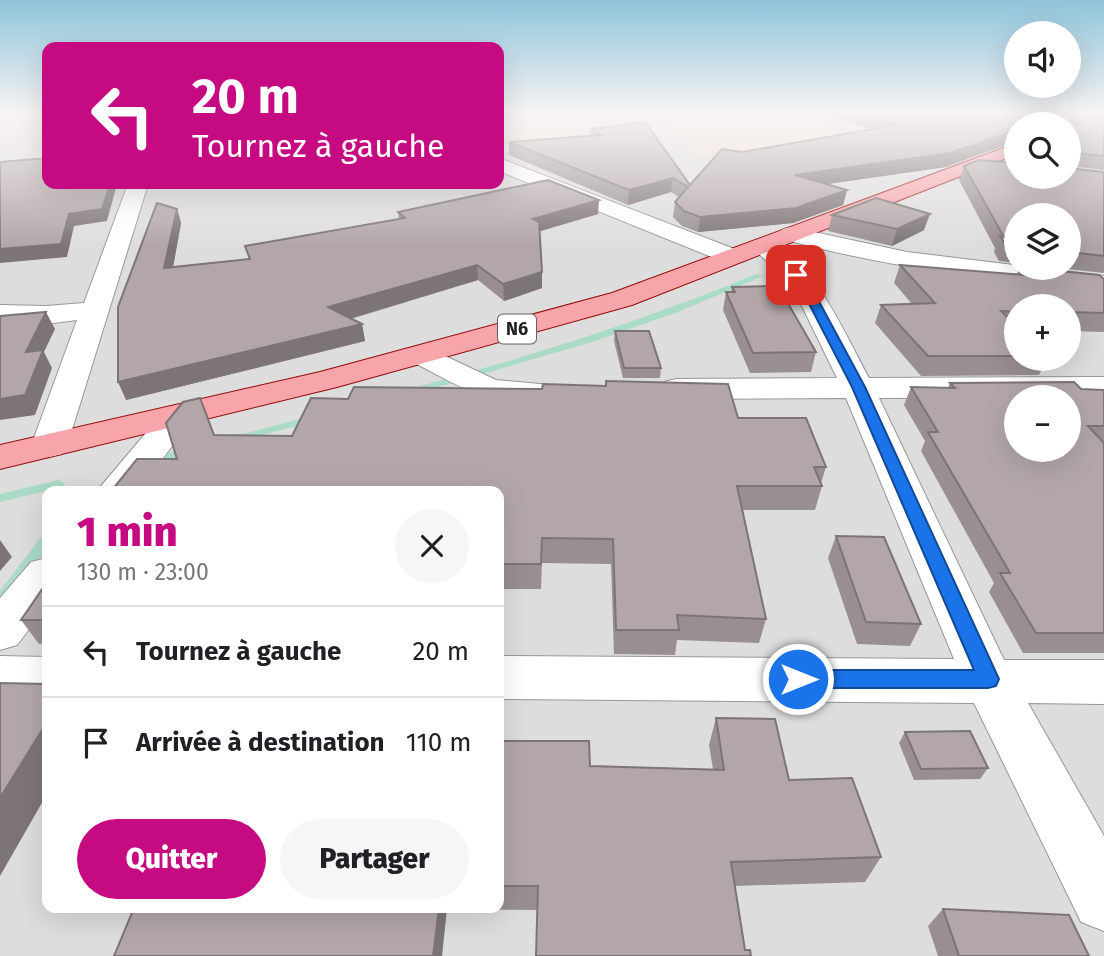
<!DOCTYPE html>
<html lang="fr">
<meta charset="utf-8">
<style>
body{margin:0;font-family:"Fira Sans",sans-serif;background:#f6f6f6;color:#202124;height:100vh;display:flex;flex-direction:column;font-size:26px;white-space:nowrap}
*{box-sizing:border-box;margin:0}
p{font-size:23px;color:#757577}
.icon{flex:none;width:38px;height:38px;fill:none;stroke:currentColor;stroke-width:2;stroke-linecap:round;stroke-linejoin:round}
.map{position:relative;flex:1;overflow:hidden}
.side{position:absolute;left:42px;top:486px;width:462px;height:427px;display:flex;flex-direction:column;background:#fff;border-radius:14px;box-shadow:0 7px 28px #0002}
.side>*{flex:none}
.guide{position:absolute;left:42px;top:42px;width:462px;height:147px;border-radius:14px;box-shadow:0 7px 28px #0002;background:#c50a82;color:#fff;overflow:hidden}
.fabs{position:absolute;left:1004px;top:21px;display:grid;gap:14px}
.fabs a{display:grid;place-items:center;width:77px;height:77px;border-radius:50%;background:#fff;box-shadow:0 7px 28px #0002;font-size:35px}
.pin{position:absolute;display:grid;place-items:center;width:60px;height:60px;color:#fff;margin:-30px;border-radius:14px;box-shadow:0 4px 10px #0006}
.me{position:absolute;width:77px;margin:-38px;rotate:90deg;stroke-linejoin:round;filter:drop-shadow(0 0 5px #0008)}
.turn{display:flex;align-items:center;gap:24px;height:147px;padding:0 35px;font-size:32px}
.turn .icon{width:91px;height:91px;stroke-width:2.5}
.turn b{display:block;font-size:49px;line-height:60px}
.round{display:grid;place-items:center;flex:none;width:74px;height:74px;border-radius:37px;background:#f6f6f6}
.headline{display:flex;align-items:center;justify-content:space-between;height:119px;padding:0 35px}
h1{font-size:42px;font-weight:800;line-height:52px;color:#c50a82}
.button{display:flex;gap:14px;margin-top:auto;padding:14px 35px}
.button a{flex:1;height:80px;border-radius:42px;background:#c50a82;color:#fff;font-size:28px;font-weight:800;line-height:80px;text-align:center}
.button a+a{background:#f6f6f6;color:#202124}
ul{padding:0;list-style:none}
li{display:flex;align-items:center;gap:21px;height:91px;padding:0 35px;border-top:2px solid #e0e0e0}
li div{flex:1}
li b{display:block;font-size:26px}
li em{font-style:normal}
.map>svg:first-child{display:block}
.residential{fill:#dedddd;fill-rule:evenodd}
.farmland{fill:#edded3}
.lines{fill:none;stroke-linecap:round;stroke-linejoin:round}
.stream{fill:#a9dbc6;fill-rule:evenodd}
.street-casing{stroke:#979797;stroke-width:2}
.primary-casing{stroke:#930b08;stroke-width:2}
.street{fill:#fff;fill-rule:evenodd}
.primary{fill:#f7a4aa;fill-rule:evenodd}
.wall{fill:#998f90}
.shaded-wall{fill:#7d7476}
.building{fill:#b2a6a8;stroke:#7d7476;stroke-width:2;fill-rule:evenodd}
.route{fill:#1a73e8;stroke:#114b97;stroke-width:2}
.labels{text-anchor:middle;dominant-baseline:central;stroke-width:7;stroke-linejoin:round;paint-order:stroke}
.shield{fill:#fff;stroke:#636363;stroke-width:2}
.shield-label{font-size:18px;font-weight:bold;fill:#202020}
</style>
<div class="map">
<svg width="1104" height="956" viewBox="0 0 1104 956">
<rect width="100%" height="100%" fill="#f0e7e6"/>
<!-- residential -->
<path class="residential" d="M0 112H47V184H499V112H1104V956H0ZM1017 124H1069V177H1017ZM1017 215H1069V268H1017ZM1017 306H1069V359H1017ZM1017 397H1069V450H1017ZM47 492H499V908H47Z"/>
<!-- farmland -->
<path class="farmland" d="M499 112H774L861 138 735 159 697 156 666 123 499 153Z"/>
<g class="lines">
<!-- stream -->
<g class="stream">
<path d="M756 274 763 276 678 312 592 342 418 393 414 394 409 391 410 389C528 357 643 321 756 274Z"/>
<path d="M316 415 320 416 322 418 320 420 235 442 229 439 231 437Z"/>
<path d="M190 447 196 451 194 454 168 461 162 457 164 454Z"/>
<path d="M59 480 65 484 63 487 0 502V494Z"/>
<path d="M47 534V549L5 606 0 608V591L42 536Z"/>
</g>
<defs>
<g id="street">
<path d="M499 158 742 252 745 257 742 262H724L499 171Z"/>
<path d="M128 184H148L67 446 62 454 49 457 36 454 31 446 77 320 46 324 0 321V305L46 306 84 303Z"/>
<path d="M791 227 907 252 1104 276V292C995 280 888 268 783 239L779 234 783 229Z"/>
<path d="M762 239C810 251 847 338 869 378L1104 377V397L879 398 1004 660H1104V704L1028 703 1104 836V931L1081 922 974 703 499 699V656L954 659 846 398 676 399 664 396 659 389 664 382 676 379 837 378 797 296 772 266 750 246 753 241Z"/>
<path d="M424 346 496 380 550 385 555 392 550 399C498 412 457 385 413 362L409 355 413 348Z"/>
<path d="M179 405 191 408 196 415 137 492H96L167 408Z"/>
<path d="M47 558V606L17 645 0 650V598L31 562Z"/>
<path d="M0 656 47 657V699L0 700Z"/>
</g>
<path id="primary" d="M1017 143V154L632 305 337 387 0 469V445L320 372 612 293Z"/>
</defs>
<!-- street casing -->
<use href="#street" class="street-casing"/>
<!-- primary casing -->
<use href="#primary" class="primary-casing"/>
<!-- street -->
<use href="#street" class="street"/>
<!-- primary -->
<use href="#primary" class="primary"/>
</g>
<!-- wall -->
<g class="wall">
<path d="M820 112H1092L1073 119 1075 123 1104 113V170L1070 166 1017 124 946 167 827 184 847 190 843 205 793 223 698 232 682 226 673 217 675 202 679 197 671 192 628 205 509 155V142L591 136V129L690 185 742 152 870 129Z"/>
<path d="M1017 145V162L1007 161 1013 147Z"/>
<path d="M964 166 1104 172V273L1058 268H1069V215H1017V263L999 261 994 252 995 248 959 180Z"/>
<path d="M177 209 181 223 173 267 249 259 245 246 399 219 398 212 598 214 540 231 542 288 504 301 478 280 351 319 362 324 365 341 126 400Z"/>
<path d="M832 215 924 230 892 246 828 231Z"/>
<path d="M900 265 1017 274 1019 268H1031L1104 279V332L1069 331V306H1017V359H1047L1039 375 921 376 875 323 881 305 912 304 894 283Z"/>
<path d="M732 287 816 352 811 372 750 373 723 310 726 292H731Z"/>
<path d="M615 331 661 368 660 378H623L614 341Z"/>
<path d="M950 383 1104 390V653H1023L989 592 994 583 921 451 925 441 904 405 911 387 948 388Z"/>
<path d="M738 418 826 467 821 483 822 486 815 510H743L766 619 759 643 677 640 675 655 614 654 611 564 542 563 541 589H499V492H112V490L177 459 214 435 292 436Z"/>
<path d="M836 536 921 624 910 646 857 644 828 558Z"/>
<path d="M47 582V644H39L21 620Z"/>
<path d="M716 718 881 857 865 882 735 886 745 950 751 956 537 910 134 908H499V727L504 741 590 766 713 769 709 745Z"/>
<path d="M905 732 988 768 980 779 914 780 899 743Z"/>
<path d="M943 909 1089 956H938L928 926Z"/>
</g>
<!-- shaded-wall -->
<g class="shaded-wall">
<path d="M1067 112H1092L1061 124Z"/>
<path d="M1017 130V141L946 167 793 189 795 175Z"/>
<path d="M673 178 671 192 628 205 629 190Z"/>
<path d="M110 184H117L107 221 74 226 67 257 0 263V249L69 214Z"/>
<path d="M847 190 843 205 793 223 698 232 700 217Z"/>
<path d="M599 200 598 214 534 233 533 219Z"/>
<path d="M177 209 181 223 170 284 164 268Z"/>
<path d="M930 214 924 230 892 246 897 229Z"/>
<path d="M477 265 478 280 332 324 328 307Z"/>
<path d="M542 272V288L504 301 503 284Z"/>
<path d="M46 312 55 329 44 352 52 368 35 415 0 420V399Z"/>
<path d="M362 324 365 341 126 400 118 382Z"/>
<path d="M0 540 12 557 0 571Z"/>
<path d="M47 722V794L0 876V798Z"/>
<path d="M439 908H446L447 909 442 956H433Z"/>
</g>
<!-- building -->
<g class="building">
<path d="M857 112H1067H1065L1071 114 1075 123 1104 113V156L1075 153 1072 161H1069V124H1017V130L950 153 795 175 847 190 796 208 700 217 684 211 675 202 688 187 673 178 629 190 509 142 601 135 591 129 645 122 690 185 722 149 742 152 896 125Z"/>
<path d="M47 158V184H110L102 209 69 214 61 244 0 249V162Z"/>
<path d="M979 160 1017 163V177H1069V168L1104 172V256L1069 252V215H1017V246L1005 244 1000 236 1004 237 964 166Z"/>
<path d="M548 180 599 200 533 219 539 222 542 272 503 284 477 265 328 307 362 324 118 382V307L157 203 177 209 164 268 250 259 245 246 405 218 398 212Z"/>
<path d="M876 198 930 214 897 229 832 215Z"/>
<path d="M900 265 1025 275 1021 268H1031L1099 275 1104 279V313L1069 312V306H1017V312L1001 311 1017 326V356H928L881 305 935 303Z"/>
<path d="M778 286 816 352 753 353 726 292H735L732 287Z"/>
<path d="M46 312 26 352 43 350 25 395 0 399V316Z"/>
<path d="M615 331H649L661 368H624Z"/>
<path d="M606 381 728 384 738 418H806L826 467H814L822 486H737L766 619 677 615 679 630H616L613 539 542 538 541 564H499V492H137L138 491 112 490 137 459H177L166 423 183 402 200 398 214 435 292 436 311 398 348 399 354 387 542 389 543 384 606 386Z"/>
<path d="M1074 382 1081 389 1104 390V426H1088L1104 443V633H1036L1000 573H1010L928 432H938L911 387 955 388 950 383ZM1017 397H1069V450H1017Z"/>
<path d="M836 536 884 537 921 624 866 622Z"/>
<path d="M47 582V620H21Z"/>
<path d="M0 683 47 684V722L0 798Z"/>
<path d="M716 718 775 719 789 780 852 778 881 857 731 862 745 950H750L751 956H536L538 886H499V727H503L502 741H589L590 766 724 770Z"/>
<path d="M970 731 988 768 921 769 905 732Z"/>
<path d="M134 908H439L433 956H114Z"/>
<path d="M943 909 1069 915 1089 956H959Z"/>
</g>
<!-- sky -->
<linearGradient id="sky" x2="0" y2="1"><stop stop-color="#8fc4da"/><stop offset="0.46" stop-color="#f8f4f4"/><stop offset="1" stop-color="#f8f4f4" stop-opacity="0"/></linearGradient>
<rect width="1104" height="246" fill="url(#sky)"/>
<!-- route -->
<path class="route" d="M792 273H800L815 294 865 387 999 679 996 686 988 688H798L791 685 787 679 791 673 798 670H974L852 387 804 294 790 275Z"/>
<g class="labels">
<!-- shield labels -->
<rect class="shield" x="498" y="314.5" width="38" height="29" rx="5"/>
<g class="shield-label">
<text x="517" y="329">N6</text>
</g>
</g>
</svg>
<div class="fabs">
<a><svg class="icon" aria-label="sound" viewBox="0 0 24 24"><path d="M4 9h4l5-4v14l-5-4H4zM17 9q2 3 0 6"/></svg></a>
<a><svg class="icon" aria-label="search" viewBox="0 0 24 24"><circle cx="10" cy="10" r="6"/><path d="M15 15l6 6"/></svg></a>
<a><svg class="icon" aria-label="layers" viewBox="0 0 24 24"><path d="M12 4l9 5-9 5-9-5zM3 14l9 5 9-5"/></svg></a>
<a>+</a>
<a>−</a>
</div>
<div class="pin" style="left:796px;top:275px;background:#d93025"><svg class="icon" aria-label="arrive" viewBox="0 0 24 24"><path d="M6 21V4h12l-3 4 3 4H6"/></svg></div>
<svg class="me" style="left:798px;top:679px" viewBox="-20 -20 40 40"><circle r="17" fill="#1a73e8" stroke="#fff" stroke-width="3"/><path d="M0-11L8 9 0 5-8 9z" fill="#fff"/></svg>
<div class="guide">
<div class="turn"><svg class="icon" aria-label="left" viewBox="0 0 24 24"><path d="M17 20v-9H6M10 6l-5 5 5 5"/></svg><div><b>20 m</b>Tournez à gauche</div></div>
</div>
<section class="side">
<div class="headline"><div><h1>1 min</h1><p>130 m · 23:00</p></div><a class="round"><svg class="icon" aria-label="close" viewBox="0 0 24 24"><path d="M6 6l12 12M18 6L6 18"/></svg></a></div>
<ul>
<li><svg class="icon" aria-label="left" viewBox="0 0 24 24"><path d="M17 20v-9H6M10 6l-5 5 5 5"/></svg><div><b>Tournez à gauche</b></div><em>20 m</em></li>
<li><svg class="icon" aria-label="arrive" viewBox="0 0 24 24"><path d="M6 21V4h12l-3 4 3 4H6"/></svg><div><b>Arrivée à destination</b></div><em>110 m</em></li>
</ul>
<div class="button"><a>Quitter</a><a>Partager</a></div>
</section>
</div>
